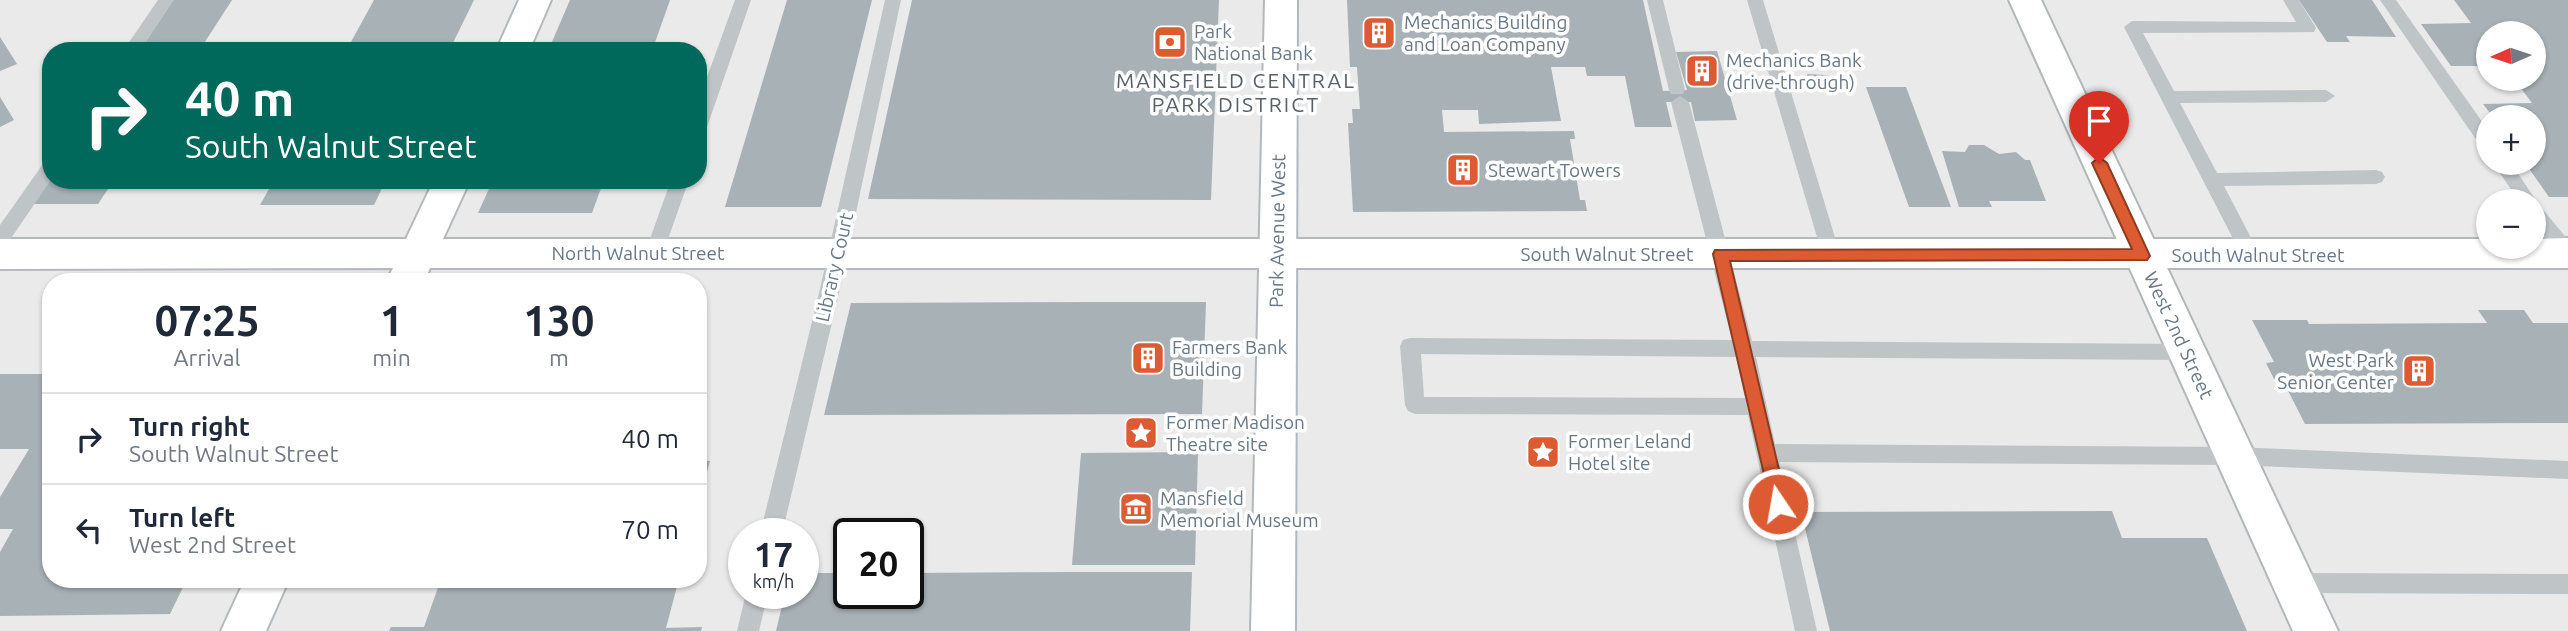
<!DOCTYPE html>
<meta charset="utf-8">
<style>
body{margin:0;font-family:Ubuntu,sans-serif;background:#f6f6f7;color:#1f2937;height:100vh;display:flex;flex-direction:column;font-size:26px;white-space:nowrap}
*{box-sizing:border-box;margin:0}
p{font-size:23px;color:#747a83}
.icon{flex:none;width:38px;height:38px;fill:none;stroke:currentColor;stroke-width:2;stroke-linecap:round;stroke-linejoin:round}
.map{position:relative;flex:1;overflow:hidden}
.panel{position:absolute;left:42px;top:273px;width:665px;height:315px;display:flex;flex-direction:column;background:#fff;border-radius:28px;box-shadow:0 2px 5px #0004}
.panel>*{flex:none}
.guide{position:absolute;left:42px;top:42px;width:665px;height:147px;border-radius:28px;box-shadow:0 2px 5px #0004;background:#00695c;color:#fff;overflow:hidden}
.needle{width:46px;rotate:267deg}
.fabs{position:absolute;left:2476px;top:21px;display:grid;gap:14px}
.fabs a{display:grid;place-items:center;width:70px;height:70px;border-radius:50%;background:#fff;box-shadow:0 2px 5px #0004;font-size:35px}
.speed{position:absolute;left:728px;top:518px;display:flex;gap:14px;font-size:35px;font-weight:700;text-align:center}
.speed>*{display:grid;place-content:center;width:91px;height:91px;border-radius:50%;background:#fff;box-shadow:0 2px 5px #0004;line-height:1}
.speed small{font-size:18px;font-weight:400}
.speed .limit{border:4px solid #111;border-radius:10px;background:#fff;color:#111}
.pin{position:absolute;display:grid;place-items:center;width:60px;height:60px;color:#fff;margin:-72px -30px;border-radius:50% 50% 50% 0;rotate:-45deg;box-shadow:0 0 7px #0007}
.pin .icon{rotate:45deg}
.me{position:absolute;width:77px;margin:-38px;rotate:348deg;stroke-linejoin:round;filter:drop-shadow(0 0 5px #0008)}
.turn{display:flex;align-items:center;gap:24px;height:147px;padding:0 28px;font-size:32px}
.turn .icon{width:91px;height:91px;stroke-width:2.5}
.turn b{display:block;font-size:49px;line-height:60px}
.eta{display:flex;justify-content:space-evenly;align-items:center;height:119px;text-align:center}
.eta b{font-size:42px;font-weight:600;line-height:49px}
ul{padding:0;list-style:none}
li{display:flex;align-items:center;gap:21px;height:91px;padding:0 28px;border-top:2px solid #e0e1e3}
li div{flex:1}
li b{display:block;font-size:26px}
li em{font-style:normal}
.map>svg:first-child{display:block}
.built{fill:#e9eae9;fill-rule:evenodd}
.building{fill:#a8b1b6}
.lines{fill:none;stroke-linecap:round;stroke-linejoin:round}
.secondary-casing{stroke:#b4b9be;stroke-width:4}
.primary-casing{stroke:#b3b8bc;stroke-width:4}
.highway-casing{stroke:#b3b7ba;stroke-width:4}
.lane{fill:#bfc4c7;fill-rule:evenodd}
.secondary{fill:#fff;fill-rule:evenodd}
.primary{fill:#fff;fill-rule:evenodd}
.highway{fill:#fff;fill-rule:evenodd}
.route{fill:#dc5b32;stroke:#8f3b20;stroke-width:2}
.labels{text-anchor:middle;dominant-baseline:central;stroke-width:7;stroke-linejoin:round;paint-order:stroke}
.poi-label{font-size:19px;fill:#687885;stroke:#fff;text-anchor:start}
.street-label{font-size:19px;fill:#687885;stroke:#fff}
.neighbourhood-label{font-size:21px;letter-spacing:2px;fill:#56616a;stroke:#fff}
</style>
<div class="map">
<svg width="2568" height="631" viewBox="0 0 2568 631">
<rect width="100%" height="100%" fill="#f8f8f5"/>
<!-- built -->
<path class="built" d="M0 0H2568V631H0ZM2488 33H2534V79H2488ZM51 51H698V180H51ZM2488 117H2534V163H2488ZM2488 201H2534V247H2488ZM51 282H698V579H51ZM744 534H803V593H744ZM849 534H908V593H849Z"/>
<!-- building -->
<g class="building">
<path d="M173 0H232L199 51H138Z"/>
<path d="M374 0H474L449 51H346Z"/>
<path d="M570 0H670L652 51H548Z"/>
<path d="M787 0H872L821 207H725Z"/>
<path d="M912 0H1219L1211 200 868 199Z"/>
<path d="M1347 0H1643L1663 91 1687 90 1676 52 1717 51 1737 120 1695 121 1691 102H1666L1672 127H1635L1625 76H1587L1585 67H1551L1561 121 1479 124 1478 110H1442L1444 132 1574 131 1575 139H1570L1580 200H1585L1587 211 1353 212 1348 123H1353L1352 109H1360L1357 67H1350Z"/>
<path d="M2299 0H2372L2396 37 2346 36 2350 42H2327Z"/>
<path d="M2454 0H2568V197H2549L2525 163H2534V117H2493L2483 104 2532 103 2514 79H2534V33H2488V66H2451L2421 24 2471 23Z"/>
<path d="M0 37 17 64 0 71Z"/>
<path d="M1807 74 1827 75 1831 88H1810Z"/>
<path d="M1866 87H1906L1951 207H1909Z"/>
<path d="M0 97 14 120 0 127Z"/>
<path d="M1969 145H1984L1999 154 2016 152 2025 160H2030L2046 201H1989L1992 207H1959L1942 151 1965 152Z"/>
<path d="M51 180H114L98 204H31Z"/>
<path d="M274 180H386L374 205H260Z"/>
<path d="M493 180H604L592 213H478Z"/>
<path d="M1097 302H1206L1202 414 824 415 851 303Z"/>
<path d="M2478 310H2524L2533 323H2568V423L2305 424 2282 379H2274L2266 363 2274 362 2252 320H2307L2309 324 2487 323Z"/>
<path d="M0 374H51V579H187L170 614 0 616V552L13 529H0V497L29 449H0Z"/>
<path d="M1198 452 1195 565H1072L1081 453Z"/>
<path d="M698 461H710L699 501H698Z"/>
<path d="M2112 511 2122 538H2207L2247 631H1830L1801 512Z"/>
<path d="M1069 572H1192L1190 631H776L785 593H803V573H849V593H908V573Z"/>
<path d="M394 579H679L666 628 702 627 701 631H389L391 627H424L440 582H392Z"/>
</g>
<g class="lines">
<defs>
<g id="secondary">
<path d="M519 0H551L529 51H496Z"/>
<path d="M434 180H470L443 239H2488V247H2534V239L2568 238V268H430L424 282H386L393 268 0 269V239H406Z"/>
<path d="M245 579H289L266 631H221Z"/>
</g>
<path id="primary" d="M1265 0H1297L1295 631H1251Z"/>
<path id="highway" d="M2009 0H2041L2338 631H2293Z"/>
</defs>
<!-- secondary casing -->
<use href="#secondary" class="secondary-casing"/>
<!-- primary casing -->
<use href="#primary" class="primary-casing"/>
<!-- highway casing -->
<use href="#highway" class="highway-casing"/>
<!-- lane -->
<g class="lane">
<path d="M158 0H174L140 51H123Z"/>
<path d="M735 0H751L707 127 698 133V102Z"/>
<path d="M885 0H901L839 293 782 534H760L819 293Z"/>
<path d="M1647 0H1663L1685 90 1683 94H1671L1669 90Z"/>
<path d="M1747 0H1763L1840 254 1838 259 1831 261 1824 259 1822 254Z"/>
<path d="M2283 0H2299L2316 28 2314 32 2143 33 2174 91 2326 90 2335 96 2326 102 2180 103 2217 173 2376 170 2382 172 2385 177 2382 182 2376 184 2224 186 2260 255 2258 260 2251 262 2244 260 2124 27 2132 21 2296 22Z"/>
<path d="M2380 0H2396L2488 130V149L2482 148Z"/>
<path d="M1680 96 1689 102 1752 341 2187 344 2194 346 2197 352 2194 358 2187 360 1756 357 1775 444 2235 447 2568 461V479L2235 465 1779 462 1817 631H1795L1748 415 1415 414 1408 411 1405 405 1400 346 1403 340 1410 338 1732 340 1671 102ZM1421 354 1736 357 1745 398 1424 397Z"/>
<path d="M51 159V180L7 244 0 246V225L45 161Z"/>
<path d="M2493 163H2511L2537 202 2568 240V260L2560 258 2534 222V201H2519Z"/>
<path d="M671 180H689L663 253 661 258 654 260 647 258 645 253Z"/>
<path d="M2294 573 2568 574V594L2294 593 2286 590 2283 583 2286 576Z"/>
<path d="M746 593H768L759 631H737Z"/>
</g>
<!-- secondary -->
<use href="#secondary" class="secondary"/>
<!-- primary -->
<use href="#primary" class="primary"/>
<!-- highway -->
<use href="#highway" class="highway"/>
</g>
<!-- route -->
<path class="route" d="M2099 157 2107 163 2150 256 2147 260 1730 261 1787 504 1784 509 1778 511 1772 509 1713 254 1715 250 2132 249 2092 163Z"/>
<!-- icons -->
<defs>
<symbol id="building-square" viewBox="-11 -11 22 22"><rect x="-9" y="-9" width="18" height="18" rx="4" fill="#dc5b32" stroke="#fff"/><path d="M-4-6H4V6H1V3H-1V6H-4ZM-2.5-4.3h1.7v1.8h-1.7ZM.8-4.3h1.7v1.8H.8ZM-2.5-1h1.7V.8h-1.7ZM.8-1h1.7V.8H.8Z" fill="#fff"/></symbol>
<symbol id="bank-square" viewBox="-11 -11 22 22"><rect x="-9" y="-9" width="18" height="18" rx="4" fill="#dc5b32" stroke="#fff"/><path d="M-6-4H6V4H-6ZM0-2.3a2.3 2.3 0 1 0 0 4.6a2.3 2.3 0 1 0 0-4.6Z" fill="#fff"/></symbol>
<symbol id="sight-square" viewBox="-11 -11 22 22"><rect x="-9" y="-9" width="18" height="18" rx="4" fill="#dc5b32" stroke="#fff"/><path d="M0-6L1.8-2.2L6-1.7L2.9 1.2L3.7 5.4L0 3.3L-3.7 5.4L-2.9 1.2L-6-1.7L-1.8-2.2Z" fill="#fff"/></symbol>
<symbol id="museum-square" viewBox="-11 -11 22 22"><rect x="-9" y="-9" width="18" height="18" rx="4" fill="#dc5b32" stroke="#fff"/><path d="M0-6L6-3V-2H-6V-3ZM-5-1h2V3h-2ZM-1-1h2V3h-2ZM3-1h2V3H3ZM-6 4H6V6H-6Z" fill="#fff"/></symbol>
</defs>
<g fill-rule="evenodd">
<use href="#building-square" x="1360" y="14" width="38" height="38"/>
<use href="#bank-square" x="1151" y="23" width="38" height="38"/>
<use href="#building-square" x="1683" y="52" width="38" height="38"/>
<use href="#building-square" x="1444" y="151" width="38" height="38"/>
<use href="#building-square" x="1129" y="339" width="38" height="38"/>
<use href="#building-square" x="2400" y="352" width="38" height="38"/>
<use href="#sight-square" x="1122" y="414" width="38" height="38"/>
<use href="#sight-square" x="1524" y="433" width="38" height="38"/>
<use href="#museum-square" x="1117" y="490" width="38" height="38"/>
</g>
<g class="labels">
<!-- poi labels -->
<g class="poi-label">
<text x="1404" y="22">Mechanics Building<tspan x="1404" dy="22">and Loan Company</tspan></text>
<text x="1194" y="31">Park<tspan x="1194" dy="22">National Bank</tspan></text>
<text x="1726" y="60">Mechanics Bank<tspan x="1726" dy="22">(drive-through)</tspan></text>
<text x="1488" y="170">Stewart Towers</text>
<text x="1172" y="347">Farmers Bank<tspan x="1172" dy="22">Building</tspan></text>
<text x="2394" y="360" text-anchor="end">West Park<tspan x="2394" dy="22">Senior Center</tspan></text>
<text x="1166" y="422">Former Madison<tspan x="1166" dy="22">Theatre site</tspan></text>
<text x="1568" y="441">Former Leland<tspan x="1568" dy="22">Hotel site</tspan></text>
<text x="1160" y="498">Mansfield<tspan x="1160" dy="22">Memorial Museum</tspan></text>
</g>
<!-- street labels -->
<g class="street-label">
<text transform="translate(1277 231) rotate(-89)">Park Avenue West</text>
<text x="638" y="253">North Walnut Street</text>
<text x="1607" y="254">South Walnut Street</text>
<text x="2258" y="255">South Walnut Street</text>
<text transform="translate(834 267) rotate(-77)">Library Court</text>
<text transform="translate(2179 335) rotate(65)">West 2nd Street</text>
</g>
<!-- neighbourhood labels -->
<g class="neighbourhood-label">
<text x="1236" y="80">MANSFIELD CENTRAL<tspan x="1236" dy="24">PARK DISTRICT</tspan></text>
</g>
</g>
</svg>
<div class="fabs">
<a><svg class="needle" viewBox="-14 -14 28 28"><path d="M0-13l5 13h-10z" fill="#e53935"/><path d="M0 13l5-13h-10z" fill="#747a83"/></svg></a>
<a>+</a>
<a>−</a>
</div>
<div class="speed"><div>17<small>km/h</small></div><div class="limit">20</div></div>
<div class="pin" style="left:2099px;top:163px;background:#d93025"><svg class="icon" aria-label="arrive" viewBox="0 0 24 24"><path d="M6 21V4h12l-3 4 3 4H6"/></svg></div>
<svg class="me" style="left:1778px;top:504px" viewBox="-20 -20 40 40"><circle r="17" fill="#dc5b32" stroke="#fff" stroke-width="3"/><path d="M0-11L8 9 0 5-8 9z" fill="#fff"/></svg>
<div class="guide">
<div class="turn"><svg class="icon" aria-label="right" viewBox="0 0 24 24"><path d="M7 20v-9h11M14 6l5 5-5 5"/></svg><div><b>40 m</b>South Walnut Street</div></div>
</div>
<section class="panel">
<div class="eta">
<div><b>07:25</b><p>Arrival</p></div>
<div><b>1</b><p>min</p></div>
<div><b>130</b><p>m</p></div>
</div>
<ul>
<li><svg class="icon" aria-label="right" viewBox="0 0 24 24"><path d="M7 20v-9h11M14 6l5 5-5 5"/></svg><div><b>Turn right</b><p>South Walnut Street</p></div><em>40 m</em></li>
<li><svg class="icon" aria-label="left" viewBox="0 0 24 24"><path d="M17 20v-9H6M10 6l-5 5 5 5"/></svg><div><b>Turn left</b><p>West 2nd Street</p></div><em>70 m</em></li>
</ul>
</section>
</div>
